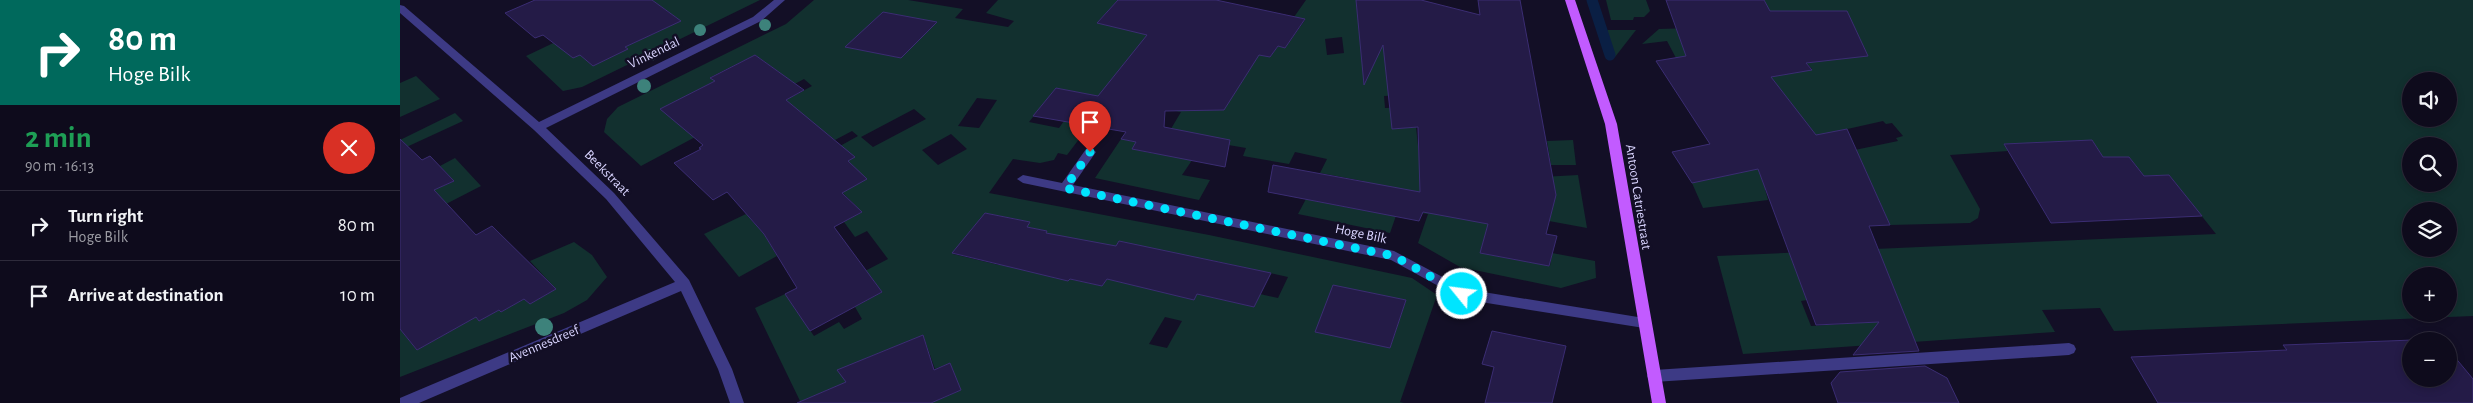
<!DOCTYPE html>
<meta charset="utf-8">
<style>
body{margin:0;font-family:"Alegreya Sans",sans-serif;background:#171425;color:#f1f3f6;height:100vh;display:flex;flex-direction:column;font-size:19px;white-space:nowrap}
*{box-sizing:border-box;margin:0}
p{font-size:16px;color:#9b9ba3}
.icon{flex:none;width:28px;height:28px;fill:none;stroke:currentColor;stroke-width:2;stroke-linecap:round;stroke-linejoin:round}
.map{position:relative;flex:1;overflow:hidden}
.sheet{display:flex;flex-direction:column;background:#0e0b1c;width:400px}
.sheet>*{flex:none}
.guide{background:#00695c;color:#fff;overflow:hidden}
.controls{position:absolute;left:2002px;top:72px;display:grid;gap:10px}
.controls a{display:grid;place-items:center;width:55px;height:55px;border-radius:50%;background:#0e0b1c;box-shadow:0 2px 8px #0003,0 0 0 1px #2e2b3b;font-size:25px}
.pin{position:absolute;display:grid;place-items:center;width:42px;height:42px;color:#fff;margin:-51px -21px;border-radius:50% 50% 50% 0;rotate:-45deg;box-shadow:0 0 5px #0007}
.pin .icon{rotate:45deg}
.me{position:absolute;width:55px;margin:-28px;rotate:299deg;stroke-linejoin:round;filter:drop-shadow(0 0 4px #0008)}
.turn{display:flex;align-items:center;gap:18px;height:105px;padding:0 25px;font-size:22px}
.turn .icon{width:65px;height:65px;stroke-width:2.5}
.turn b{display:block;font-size:35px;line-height:42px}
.round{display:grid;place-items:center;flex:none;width:52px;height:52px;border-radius:26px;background:#171425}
.head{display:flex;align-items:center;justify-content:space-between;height:85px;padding:0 25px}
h1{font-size:30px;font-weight:600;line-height:38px;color:#1e9e55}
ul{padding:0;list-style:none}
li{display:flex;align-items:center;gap:15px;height:70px;padding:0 25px;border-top:1px solid #2e2b3b}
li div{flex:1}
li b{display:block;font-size:19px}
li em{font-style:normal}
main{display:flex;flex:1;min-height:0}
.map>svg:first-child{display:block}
.green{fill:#12302f;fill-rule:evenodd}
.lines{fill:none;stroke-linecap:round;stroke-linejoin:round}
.stream{stroke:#0a1f44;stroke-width:11}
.building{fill:#241b47;stroke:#3b2d73}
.minor{fill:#3d3a85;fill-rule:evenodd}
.major{fill:#c25bff;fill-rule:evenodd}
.tree{fill:#3d827b}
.route{stroke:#00e5ff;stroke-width:9;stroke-dasharray:0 16.2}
.labels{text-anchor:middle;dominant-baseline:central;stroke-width:5;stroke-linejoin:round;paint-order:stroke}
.street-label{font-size:14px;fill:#d9d4ff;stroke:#130f26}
</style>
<main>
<section class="sheet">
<div class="guide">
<div class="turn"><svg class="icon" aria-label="right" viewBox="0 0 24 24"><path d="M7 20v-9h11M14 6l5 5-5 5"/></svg><div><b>80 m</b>Hoge Bilk</div></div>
</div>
<div class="head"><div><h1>2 min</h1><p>90 m · 16:13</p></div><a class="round" style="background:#d93025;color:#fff"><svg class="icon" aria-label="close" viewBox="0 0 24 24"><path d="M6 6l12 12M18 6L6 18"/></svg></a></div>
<ul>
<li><svg class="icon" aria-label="right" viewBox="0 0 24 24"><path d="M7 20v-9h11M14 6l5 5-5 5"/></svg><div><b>Turn right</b><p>Hoge Bilk</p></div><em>80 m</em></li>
<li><svg class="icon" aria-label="arrive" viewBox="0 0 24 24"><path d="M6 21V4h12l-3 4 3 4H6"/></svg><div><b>Arrive at destination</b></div><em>10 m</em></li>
</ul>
</section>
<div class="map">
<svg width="2073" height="403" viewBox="0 0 2073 403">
<rect width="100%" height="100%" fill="#130f26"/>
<!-- green -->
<g class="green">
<path d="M244 0H360L182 87 163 91 126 56ZM260 6 280 21 225 47 227 49 180 55Z"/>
<path d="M414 0H508L563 9 555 18 608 27 614 21 586 13 598 0H718L697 23 870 57 878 46 885 48 905 20 894 17 906 0H956L958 19 1013 0H1022L1023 18 1003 95 984 96 985 108 1016 107 992 129 1016 127 1020 165 1069 181 1178 175 1187 228 1149 221 1153 206 1078 222 1088 224 1080 253 1150 266 1152 253 1195 261 1196 278 1161 288 1060 267 1018 243 1028 214 998 210 990 233 898 214 906 199 951 208 963 181 920 173 927 159 895 152 889 164 843 156 846 148 805 141 782 175 810 180 799 200 695 178 721 139 736 142 732 149 756 154 781 112 656 88 629 122 659 128 664 121 689 126 667 155 658 153 654 160 640 163 613 159 589 193 809 235 1012 278 1037 295 1000 402 1004 403H531L561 390 550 363 535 369 523 335 464 359 468 373 401 403 355 308 385 294 414 336 439 322 444 329 462 319 455 307 482 292 465 271 488 259 467 231 455 237 444 222 462 212 442 192 466 179 453 166 422 182 440 146 458 136 452 131 435 140 384 101 412 86 404 79 241 166 204 132 207 119 218 107 386 24ZM483 12 525 20 535 24 501 58 446 47ZM942 37 944 53 927 55 925 39ZM355 55 380 73 261 109 315 81 311 77ZM577 98 597 100 579 128 558 126ZM514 109 526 119 473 147 461 137ZM551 134 567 149 538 165 522 150ZM1011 191 1034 195 1027 213 1004 209ZM585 213 630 222 627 227 647 231 613 247 599 265 553 254ZM719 241 738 269 728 284 707 279 702 286 664 278 716 246ZM810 260 888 277 878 298 860 294 854 307 793 293ZM934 286 1006 300 990 348ZM765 317 782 321 767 348 749 344Z"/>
<path d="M1206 0H1246L1250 11 1244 17H1234L1233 20H1211Z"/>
<path d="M1364 0H2073V316L1714 331 1700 308 1642 310 1655 332 1343 354 1317 256 1816 234 1769 175 1744 176 1729 157H1703L1692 140 1604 144 1608 151 1550 155 1580 209 1578 218 1570 223 1490 225 1472 185 1365 189 1368 200 1303 208 1292 183 1355 169 1339 83 1412 69 1403 59 1276 58 1267 41 1242 44 1259 29 1432 24 1451 20 1446 11 1369 12ZM2011 81H2049V119H2011ZM1483 121 1486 124 1492 123 1503 136 1496 138 1498 141 1450 151 1434 132ZM2011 146H2049V184H2011ZM2011 211H2049V249H2011ZM2011 276H2049V314H2011ZM1407 300 1506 320 1411 326 1401 301Z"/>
<path d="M1207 30H1236L1215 57Z"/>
<path d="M16 76 40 99 0 117V83Z"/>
<path d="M55 113 63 121 0 150V140Z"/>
<path d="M1173 140 1176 165H1151L1147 141Z"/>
<path d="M55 158 81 186 46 204 32 191 54 181 40 166Z"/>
<path d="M346 214 364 234 377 256 339 277 304 234Z"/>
<path d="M174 242 192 255 207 277 187 300 164 313 0 377V329L17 350 76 317 79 321 99 310 101 312 124 299 130 304 156 289 130 261Z"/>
</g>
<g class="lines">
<!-- stream -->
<path class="stream" d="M1192 0 1210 55"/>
</g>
<!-- building -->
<g class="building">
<path d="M135 0H252L281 21 225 47 228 49 193 66 180 55 173 58 143 35 135 38 105 13Z"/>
<path d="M718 0H816L905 19 885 48 878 46 870 57 859 55 824 110 765 111 764 127 830 140 825 167 732 149 736 142 721 139 726 132 633 116 656 88 698 96 747 35 697 23Z"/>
<path d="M956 0H1021L1080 15 1078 0H1120L1156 195 1146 234 1157 236 1149 266 1080 253 1088 224 1023 212 1019 221 868 192 873 165 1020 192 1018 127 992 129 983 45 964 85Z"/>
<path d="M1266 0H1364L1370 11H1447L1468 56 1406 63 1412 70 1371 77 1416 135 1447 129 1490 225 1469 226 1519 351 1453 355 1479 322 1416 325 1358 169 1292 183 1272 152 1310 144 1256 61 1286 56Z"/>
<path d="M483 12 537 22 501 58 445 47Z"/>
<path d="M355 55 404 90 386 100 455 157 448 161 467 179 442 193 462 212 434 227 482 292 410 331 385 294 397 288 364 234 327 192 313 200 274 163 301 149 299 148 303 145 260 109 315 81 310 78Z"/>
<path d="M0 139 22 160 30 156 54 181 34 190 76 235 92 226 156 289 130 304 124 299 101 312 99 310 79 321 76 317 17 350 0 329Z"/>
<path d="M1692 140 1703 157H1729L1744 176 1769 175 1802 216 1651 223 1604 144Z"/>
<path d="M585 213 630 222 627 227 647 231 646 233 716 246 719 241 871 273 854 307 797 294 794 300 707 279 702 286 670 279 668 281 552 253Z"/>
<path d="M933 285 1006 300 990 348 915 332Z"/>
<path d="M1092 331 1166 346 1152 403H1085L1094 367 1082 364Z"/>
<path d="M523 335 534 370 550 363 561 390 531 403H397L446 382 437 370Z"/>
<path d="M2039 339 2041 341H2011V379H2049V350L2073 379V403H1758L1731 357 1887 350 1883 345Z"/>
<path d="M1525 366 1547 378 1559 403H1438L1431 383 1440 372Z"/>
</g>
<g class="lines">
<!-- minor -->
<g class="minor">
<path d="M374 0H385L361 21 146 128 214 193 289 280 332 369 344 403H330L318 369 281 291 19 403H0V398L275 282 206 199 134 130 0 13V5L4 6 139 122 353 17Z"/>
<path d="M690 148 696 152 673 185 994 251 1065 289 1244 318 1249 319 1251 323 1249 327 1244 328 1062 299 991 260 623 183 617 179 623 175 662 183 686 149Z"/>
<path d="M1669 343 1674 345 1676 349 1674 353 1669 355 1254 382 1249 380 1247 376 1249 372 1254 370Z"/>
</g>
<!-- major -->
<path class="major" d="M1165 0H1175L1217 124 1266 403H1252L1205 124Z"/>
</g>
<!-- trees -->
<g class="tree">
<circle cx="365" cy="25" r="6"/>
<circle cx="300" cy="30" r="6"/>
<circle cx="251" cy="55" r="6"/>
<circle cx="244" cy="86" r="7"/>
<circle cx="144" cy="327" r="9"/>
</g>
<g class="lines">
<!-- route -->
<path class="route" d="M690 152 665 188 994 256 1062 294"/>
</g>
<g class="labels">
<!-- street labels -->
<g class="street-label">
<text transform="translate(254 53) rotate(-26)">Vinkendal</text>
<text transform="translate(207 173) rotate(45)">Beekstraat</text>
<text transform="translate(1238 197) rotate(81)">Antoon Catriestraat</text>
<text transform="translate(961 234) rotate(12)">Hoge Bilk</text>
<text transform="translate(144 344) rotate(-23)">Avennesdreef</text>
</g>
</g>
</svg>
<div class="controls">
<a><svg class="icon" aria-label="sound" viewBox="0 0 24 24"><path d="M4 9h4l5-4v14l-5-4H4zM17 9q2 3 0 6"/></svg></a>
<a><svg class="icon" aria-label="search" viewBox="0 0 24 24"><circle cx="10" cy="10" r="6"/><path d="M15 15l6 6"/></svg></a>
<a><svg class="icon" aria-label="layers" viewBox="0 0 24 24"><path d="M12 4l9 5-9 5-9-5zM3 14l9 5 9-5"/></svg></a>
<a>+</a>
<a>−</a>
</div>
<div class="pin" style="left:690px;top:152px;background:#d93025"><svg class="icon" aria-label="arrive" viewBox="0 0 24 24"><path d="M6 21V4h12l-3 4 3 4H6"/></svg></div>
<svg class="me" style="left:1062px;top:294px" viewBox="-20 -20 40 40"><circle r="17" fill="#00e5ff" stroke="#fff" stroke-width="3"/><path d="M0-11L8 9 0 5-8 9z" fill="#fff"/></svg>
</div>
</main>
